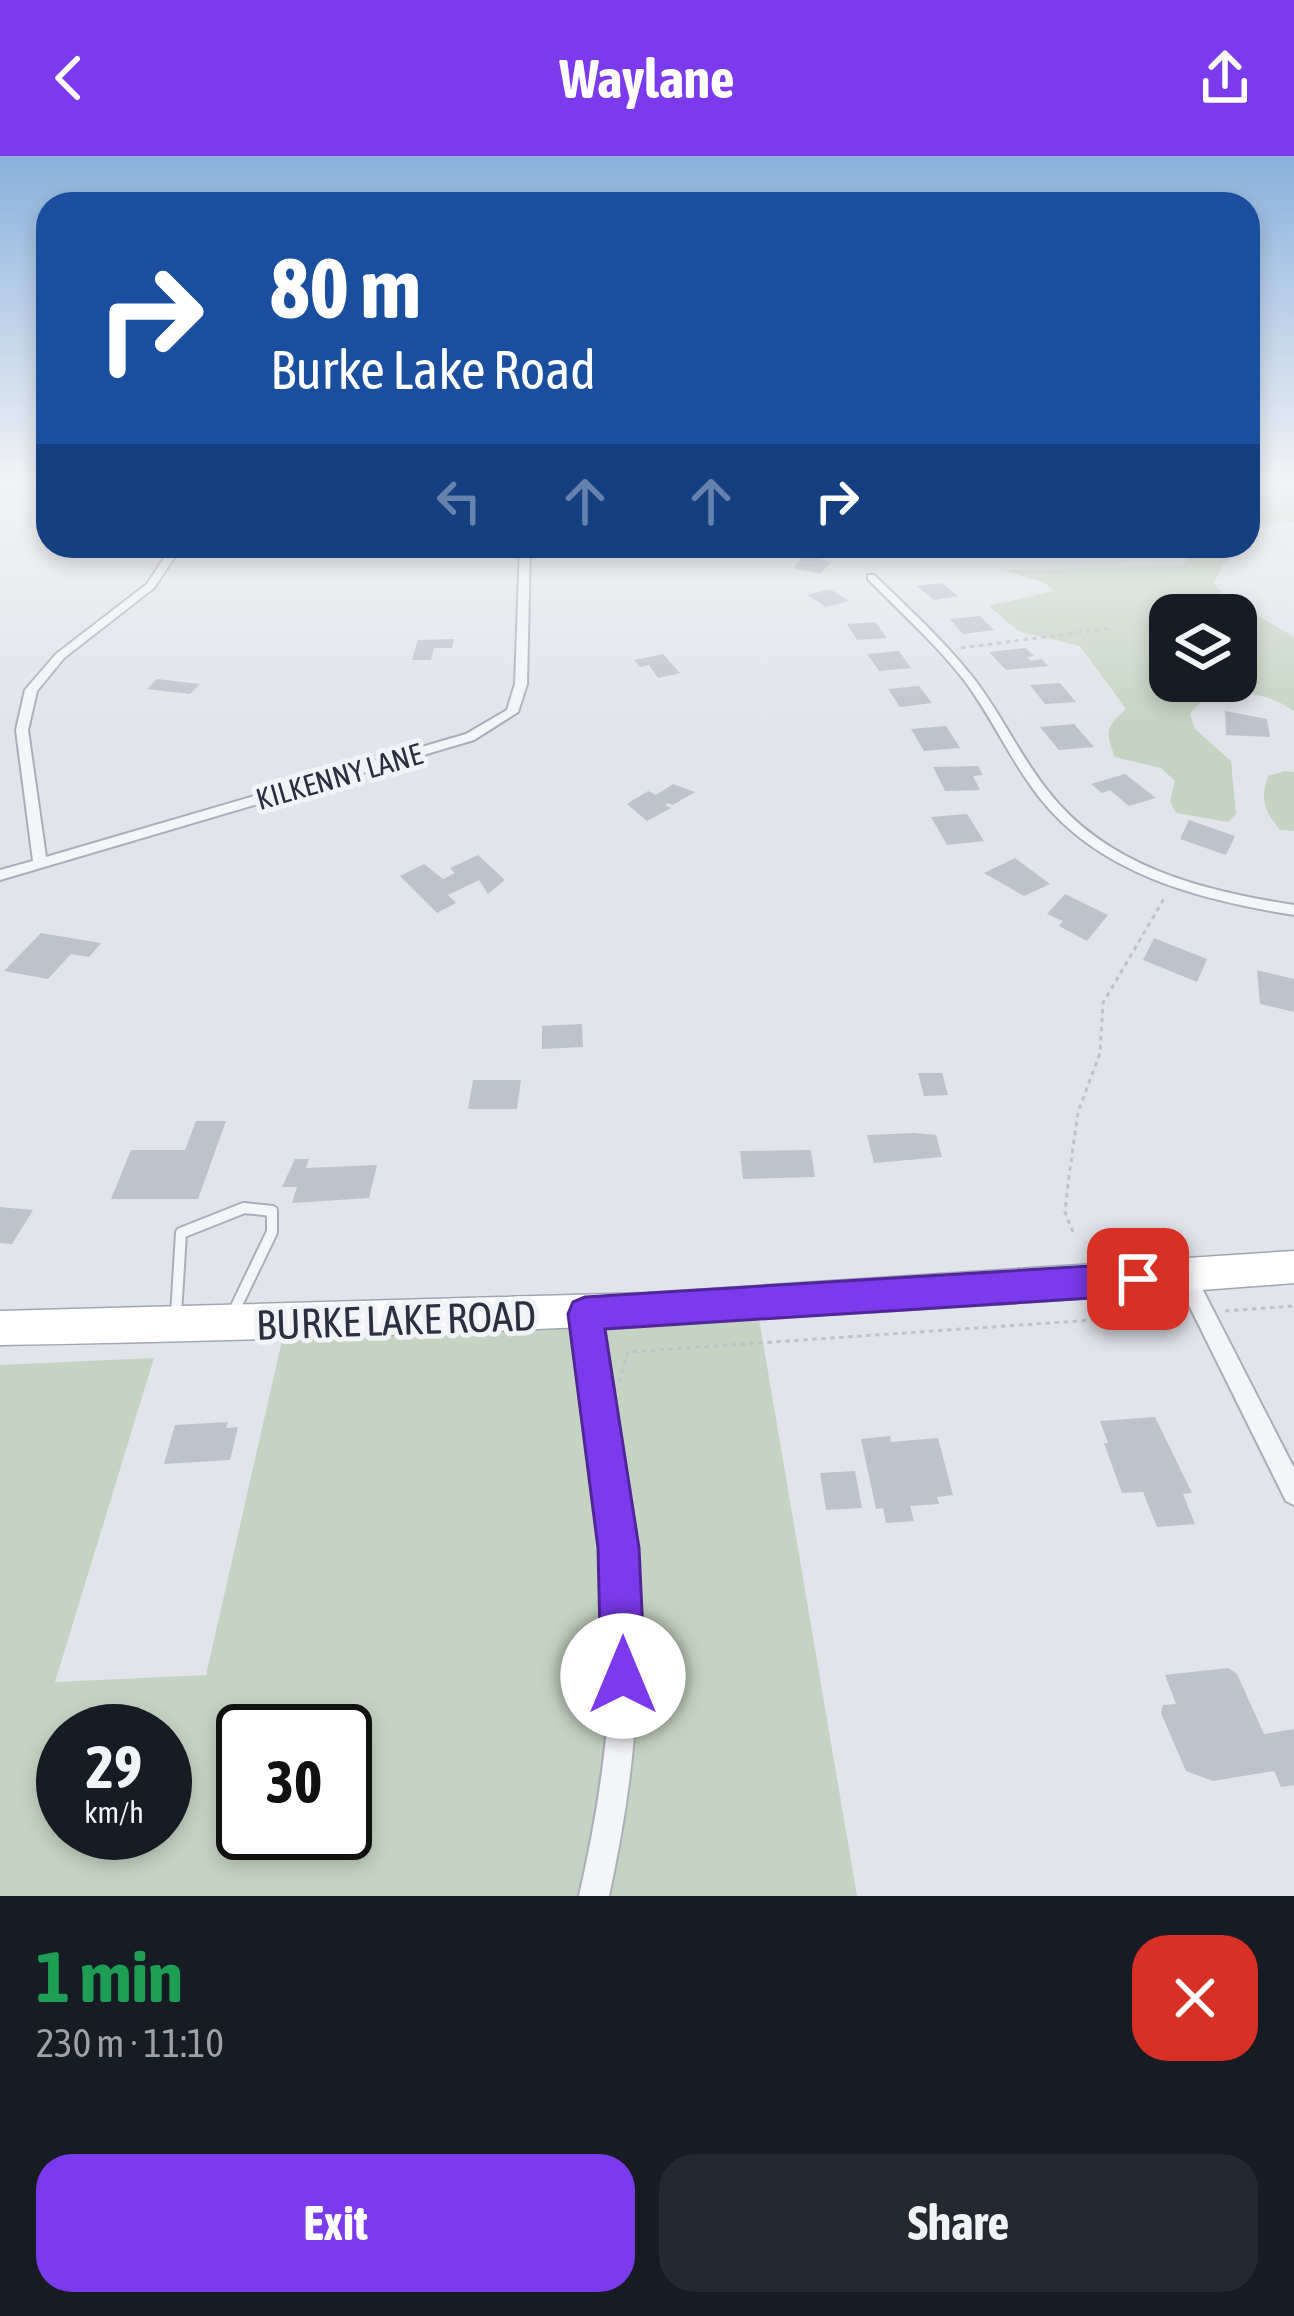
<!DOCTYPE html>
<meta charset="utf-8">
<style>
body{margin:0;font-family:"Asap Condensed",sans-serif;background:#242831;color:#f1f3f6;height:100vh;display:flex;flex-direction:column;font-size:45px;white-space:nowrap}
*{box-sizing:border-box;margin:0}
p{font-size:39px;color:#9ea1a6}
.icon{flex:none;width:66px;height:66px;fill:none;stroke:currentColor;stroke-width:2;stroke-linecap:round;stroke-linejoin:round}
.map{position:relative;height:1740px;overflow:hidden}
.panel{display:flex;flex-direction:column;background:#171b24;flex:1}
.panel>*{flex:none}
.guide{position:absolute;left:36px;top:36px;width:1224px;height:366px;border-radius:36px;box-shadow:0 6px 18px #0003;background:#1a4fa0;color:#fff;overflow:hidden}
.buttons{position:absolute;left:1149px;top:438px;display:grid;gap:24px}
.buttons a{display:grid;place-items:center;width:108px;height:108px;border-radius:24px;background:#171b24;box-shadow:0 6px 18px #0003;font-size:60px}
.speed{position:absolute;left:36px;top:1548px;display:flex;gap:24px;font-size:60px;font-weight:700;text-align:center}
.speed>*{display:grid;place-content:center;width:156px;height:156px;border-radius:50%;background:#171b24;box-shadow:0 6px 18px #0003;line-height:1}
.speed small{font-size:30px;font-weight:400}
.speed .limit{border:6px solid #111;border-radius:18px;background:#fff;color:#111}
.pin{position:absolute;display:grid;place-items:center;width:102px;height:102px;color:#fff;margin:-51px;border-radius:24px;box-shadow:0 6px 18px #0006}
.me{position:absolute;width:132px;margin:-66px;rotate:0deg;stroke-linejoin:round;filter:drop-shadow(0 0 9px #0008)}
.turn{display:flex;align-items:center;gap:42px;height:252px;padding:0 36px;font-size:54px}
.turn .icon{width:156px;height:156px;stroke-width:2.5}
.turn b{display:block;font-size:84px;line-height:102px}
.lanes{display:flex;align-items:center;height:114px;padding:0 36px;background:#0003;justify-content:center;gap:60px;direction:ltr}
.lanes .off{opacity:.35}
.round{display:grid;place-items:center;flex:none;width:126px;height:126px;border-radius:36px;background:#242831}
.head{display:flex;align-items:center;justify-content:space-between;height:204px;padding:0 36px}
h1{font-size:72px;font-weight:700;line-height:90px;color:#1e9e55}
.action{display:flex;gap:24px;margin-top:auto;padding:24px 36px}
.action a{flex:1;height:138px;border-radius:36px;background:#7c3aed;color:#fff;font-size:48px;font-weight:700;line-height:138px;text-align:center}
.action a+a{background:#242831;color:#f1f3f6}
header{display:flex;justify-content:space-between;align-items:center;height:156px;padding:0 36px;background:#7c3aed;color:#fff;font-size:54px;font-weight:700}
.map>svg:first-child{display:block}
.green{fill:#c5d4c2;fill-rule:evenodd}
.building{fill:#bec2cd}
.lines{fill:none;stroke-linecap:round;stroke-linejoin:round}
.service-casing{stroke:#aaaeb8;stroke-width:14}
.minor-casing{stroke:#aaaeb8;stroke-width:4}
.primary-casing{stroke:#a1a6b5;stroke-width:3}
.path{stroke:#bfc2c9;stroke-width:3;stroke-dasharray:4.5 4.5;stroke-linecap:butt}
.service{stroke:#f4f5f8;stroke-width:10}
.minor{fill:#f4f5f8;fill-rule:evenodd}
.primary{fill:#fff;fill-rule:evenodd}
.route{fill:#7c3aed;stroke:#51269a;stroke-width:3}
.labels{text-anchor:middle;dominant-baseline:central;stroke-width:10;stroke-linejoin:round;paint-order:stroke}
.far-street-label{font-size:30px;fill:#2a2f42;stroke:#f1f3f7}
.near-street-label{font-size:42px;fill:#2a2f42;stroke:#f1f3f7}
</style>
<header><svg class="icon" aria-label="back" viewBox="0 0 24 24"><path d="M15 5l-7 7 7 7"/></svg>Waylane<svg class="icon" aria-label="share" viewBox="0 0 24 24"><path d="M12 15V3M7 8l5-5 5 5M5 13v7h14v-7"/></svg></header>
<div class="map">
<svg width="1294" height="1740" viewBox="0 0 1294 1740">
<rect width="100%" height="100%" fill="#e1e4ea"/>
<!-- green -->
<g class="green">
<path d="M1264 325H1294V366L1265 368 1248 388V342Z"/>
<path d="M1201 390H1246L1222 410 1214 428 1225 440 1294 481V556C1267 533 1210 527 1190 558L1195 573 1231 605 1236 658 1228 666 1176 657 1170 645 1175 625 1161 612 1115 601C1105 576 1106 570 1126 553L1080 490 1018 475 989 450 1054 435 1045 427 1002 414 1181 410ZM1170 459H1236V525H1170Z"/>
<path d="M1285 615 1294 616V675L1280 674C1264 655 1260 643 1268 620Z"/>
<path d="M757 1151 857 1740H0V1209L154 1202 55 1526 206 1519 283 1180ZM63 1575H165V1677H63ZM243 1575H345V1677H243Z"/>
</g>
<!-- building -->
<g class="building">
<path d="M804 400 832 406 820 418 793 412Z"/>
<path d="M941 427 958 440 934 444 917 430Z"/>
<path d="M830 433 849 445 826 451 808 439Z"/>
<path d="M980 460 994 474 963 478 950 463Z"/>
<path d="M875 466 887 482 857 484 847 468Z"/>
<path d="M454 483 452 492H434L431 504H412L418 484Z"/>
<path d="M1026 492 1034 500 1027 501 1031 505 1042 503 1048 510 1006 514 989 496Z"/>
<path d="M899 495 911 512 879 515 867 498Z"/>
<path d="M663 498 680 517 658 522 649 509 640 511 634 504Z"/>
<path d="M157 523 200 528 190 538 147 533Z"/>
<path d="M1060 527 1076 546 1045 548 1030 529Z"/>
<path d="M919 530 932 547 900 551 888 533Z"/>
<path d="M1225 555 1267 563 1270 581 1226 579Z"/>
<path d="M1074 568 1094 591 1059 594 1040 571Z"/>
<path d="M946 570 960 592 924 595 911 573Z"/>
<path d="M978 610 983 619 973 620 980 634 945 635 933 611Z"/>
<path d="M1125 618 1156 642 1129 650 1110 634 1102 637 1091 628Z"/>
<path d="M673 628 695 636 673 649 668 647 665 649 671 652 647 665 627 648 648 635 656 639Z"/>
<path d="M967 658 984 685 947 689 931 661Z"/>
<path d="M1189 664 1235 680 1226 699 1180 683Z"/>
<path d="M478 699 505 724 488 738 479 724 448 739 456 747 437 757 400 720 424 708 443 723 455 717 450 712Z"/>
<path d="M1015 702 1050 728 1024 740 984 717Z"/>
<path d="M1065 738 1108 759 1087 785 1059 770 1063 765 1047 758Z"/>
<path d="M41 777 101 787 89 801 71 798 48 823 4 815Z"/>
<path d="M1154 782 1207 803 1197 826 1143 804Z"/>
<path d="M1257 814 1294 823V856L1260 848Z"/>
<path d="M582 868 583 891 542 893V870Z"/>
<path d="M918 917H942L948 939 924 940Z"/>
<path d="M473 924H521L517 953H468Z"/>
<path d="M196 965H226L198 1043H111L131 994H185Z"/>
<path d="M914 977 936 979 942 1001 874 1007 867 979Z"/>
<path d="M811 994 815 1021 743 1023 740 995Z"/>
<path d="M295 1003H309L306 1012 377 1009 369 1042 292 1047 297 1031H282Z"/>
<path d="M0 1051 33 1054 12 1088 0 1087Z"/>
<path d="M1155 1261 1192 1337 1183 1338 1195 1368 1157 1371 1143 1336 1122 1337 1104 1287H1108L1100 1265Z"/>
<path d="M228 1266 226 1272 238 1271 230 1304 164 1308 175 1269Z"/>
<path d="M890 1280 891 1286 938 1282 953 1339 937 1341 939 1348 910 1350 914 1365 886 1367 883 1352 876 1353 861 1283Z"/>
<path d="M855 1315 862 1352 826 1354 820 1317Z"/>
<path d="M1228 1512 1237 1518 1264 1578 1294 1573V1629L1281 1631 1274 1615 1213 1625 1186 1615 1161 1557 1163 1549 1176 1548 1165 1519Z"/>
</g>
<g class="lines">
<defs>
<path id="service" d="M176 1159 181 1077 244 1052 272 1055V1076L233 1157"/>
<g id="minor">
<path d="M172 390H182L154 432 64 502 37 535 28 574 46 701 466 578 507 554 515 528 520 390H530L527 528 518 556 474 584 0 724V714L33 705 16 574 25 534 56 498 147 428Z"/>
<path d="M868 419H874C907 451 942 483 971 519 1000 555 1019 599 1048 635 1107 711 1203 735 1294 749V759C1201 744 1100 719 1039 641 1010 604 992 561 964 524 935 487 900 456 868 423Z"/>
<path d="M1185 1110 1192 1113 1294 1312V1349L1286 1345 1178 1127 1175 1120 1178 1113Z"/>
<path d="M585 1148 592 1151 595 1158C612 1264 634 1369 637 1476 640 1565 628 1653 609 1740H579C599 1653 612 1566 611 1477 610 1370 589 1264 575 1158L578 1151Z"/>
</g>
<path id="primary" d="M1294 1095V1127C863 1161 432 1182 0 1189V1155L647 1137Z"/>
</defs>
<!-- service casing -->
<use href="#service" class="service-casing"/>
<!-- minor casing -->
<use href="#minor" class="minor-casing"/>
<!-- primary casing -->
<use href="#primary" class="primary-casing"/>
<!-- path -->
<g class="path">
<path d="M961 492 1114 472"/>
<path d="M1073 1076 1065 1056 1068 1028 1078 956 1100 897 1103 847 1165 741"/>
<path d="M1225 1155 1294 1150"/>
<path d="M619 1226 628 1196 1180 1158"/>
</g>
<!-- service -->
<use href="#service" class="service"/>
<!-- minor -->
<use href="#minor" class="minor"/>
<!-- primary -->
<use href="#primary" class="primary"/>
</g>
<!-- sky -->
<linearGradient id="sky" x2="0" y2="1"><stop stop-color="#8ab1dc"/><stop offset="0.57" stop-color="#f2f3f6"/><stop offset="1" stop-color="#f2f3f6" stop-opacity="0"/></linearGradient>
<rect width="1294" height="569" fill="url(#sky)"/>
<!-- route -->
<path class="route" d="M1138 1107 1150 1112 1155 1123 1150 1135 1138 1139 605 1173 639 1392 645 1520 638 1536 623 1542 607 1536 601 1520 598 1392 568 1158 573 1146 585 1141Z"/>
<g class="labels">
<!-- far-street labels -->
<g class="far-street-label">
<text transform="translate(339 620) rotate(-16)">KILKENNY LANE</text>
</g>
<!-- near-street labels -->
<g class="near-street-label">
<text transform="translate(396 1164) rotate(-2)">BURKE LAKE ROAD</text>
</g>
</g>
</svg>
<div class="buttons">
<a><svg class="icon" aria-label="layers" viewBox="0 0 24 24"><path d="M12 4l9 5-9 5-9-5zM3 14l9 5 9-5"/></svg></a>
</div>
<div class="speed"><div>29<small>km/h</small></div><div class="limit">30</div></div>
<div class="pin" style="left:1138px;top:1123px;background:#d93025"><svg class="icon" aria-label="arrive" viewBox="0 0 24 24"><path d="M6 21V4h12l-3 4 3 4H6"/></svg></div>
<svg class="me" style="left:623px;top:1520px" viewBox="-20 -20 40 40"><circle r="19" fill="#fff"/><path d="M0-13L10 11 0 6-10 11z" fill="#7c3aed"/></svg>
<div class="guide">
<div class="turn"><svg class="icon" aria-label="right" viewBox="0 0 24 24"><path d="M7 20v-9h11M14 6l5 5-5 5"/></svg><div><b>80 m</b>Burke Lake Road</div></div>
<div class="lanes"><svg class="icon off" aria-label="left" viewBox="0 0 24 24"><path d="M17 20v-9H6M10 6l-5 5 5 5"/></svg><svg class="icon off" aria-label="ahead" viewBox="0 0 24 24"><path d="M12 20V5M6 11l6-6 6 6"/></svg><svg class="icon off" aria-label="ahead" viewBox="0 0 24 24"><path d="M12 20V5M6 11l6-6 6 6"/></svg><svg class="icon" aria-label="right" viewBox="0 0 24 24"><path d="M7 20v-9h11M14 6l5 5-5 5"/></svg></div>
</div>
</div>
<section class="panel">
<div class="head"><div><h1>1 min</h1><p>230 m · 11:10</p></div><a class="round" style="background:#d93025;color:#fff"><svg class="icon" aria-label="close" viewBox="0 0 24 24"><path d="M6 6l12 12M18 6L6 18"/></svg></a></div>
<div class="action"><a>Exit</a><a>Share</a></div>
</section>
